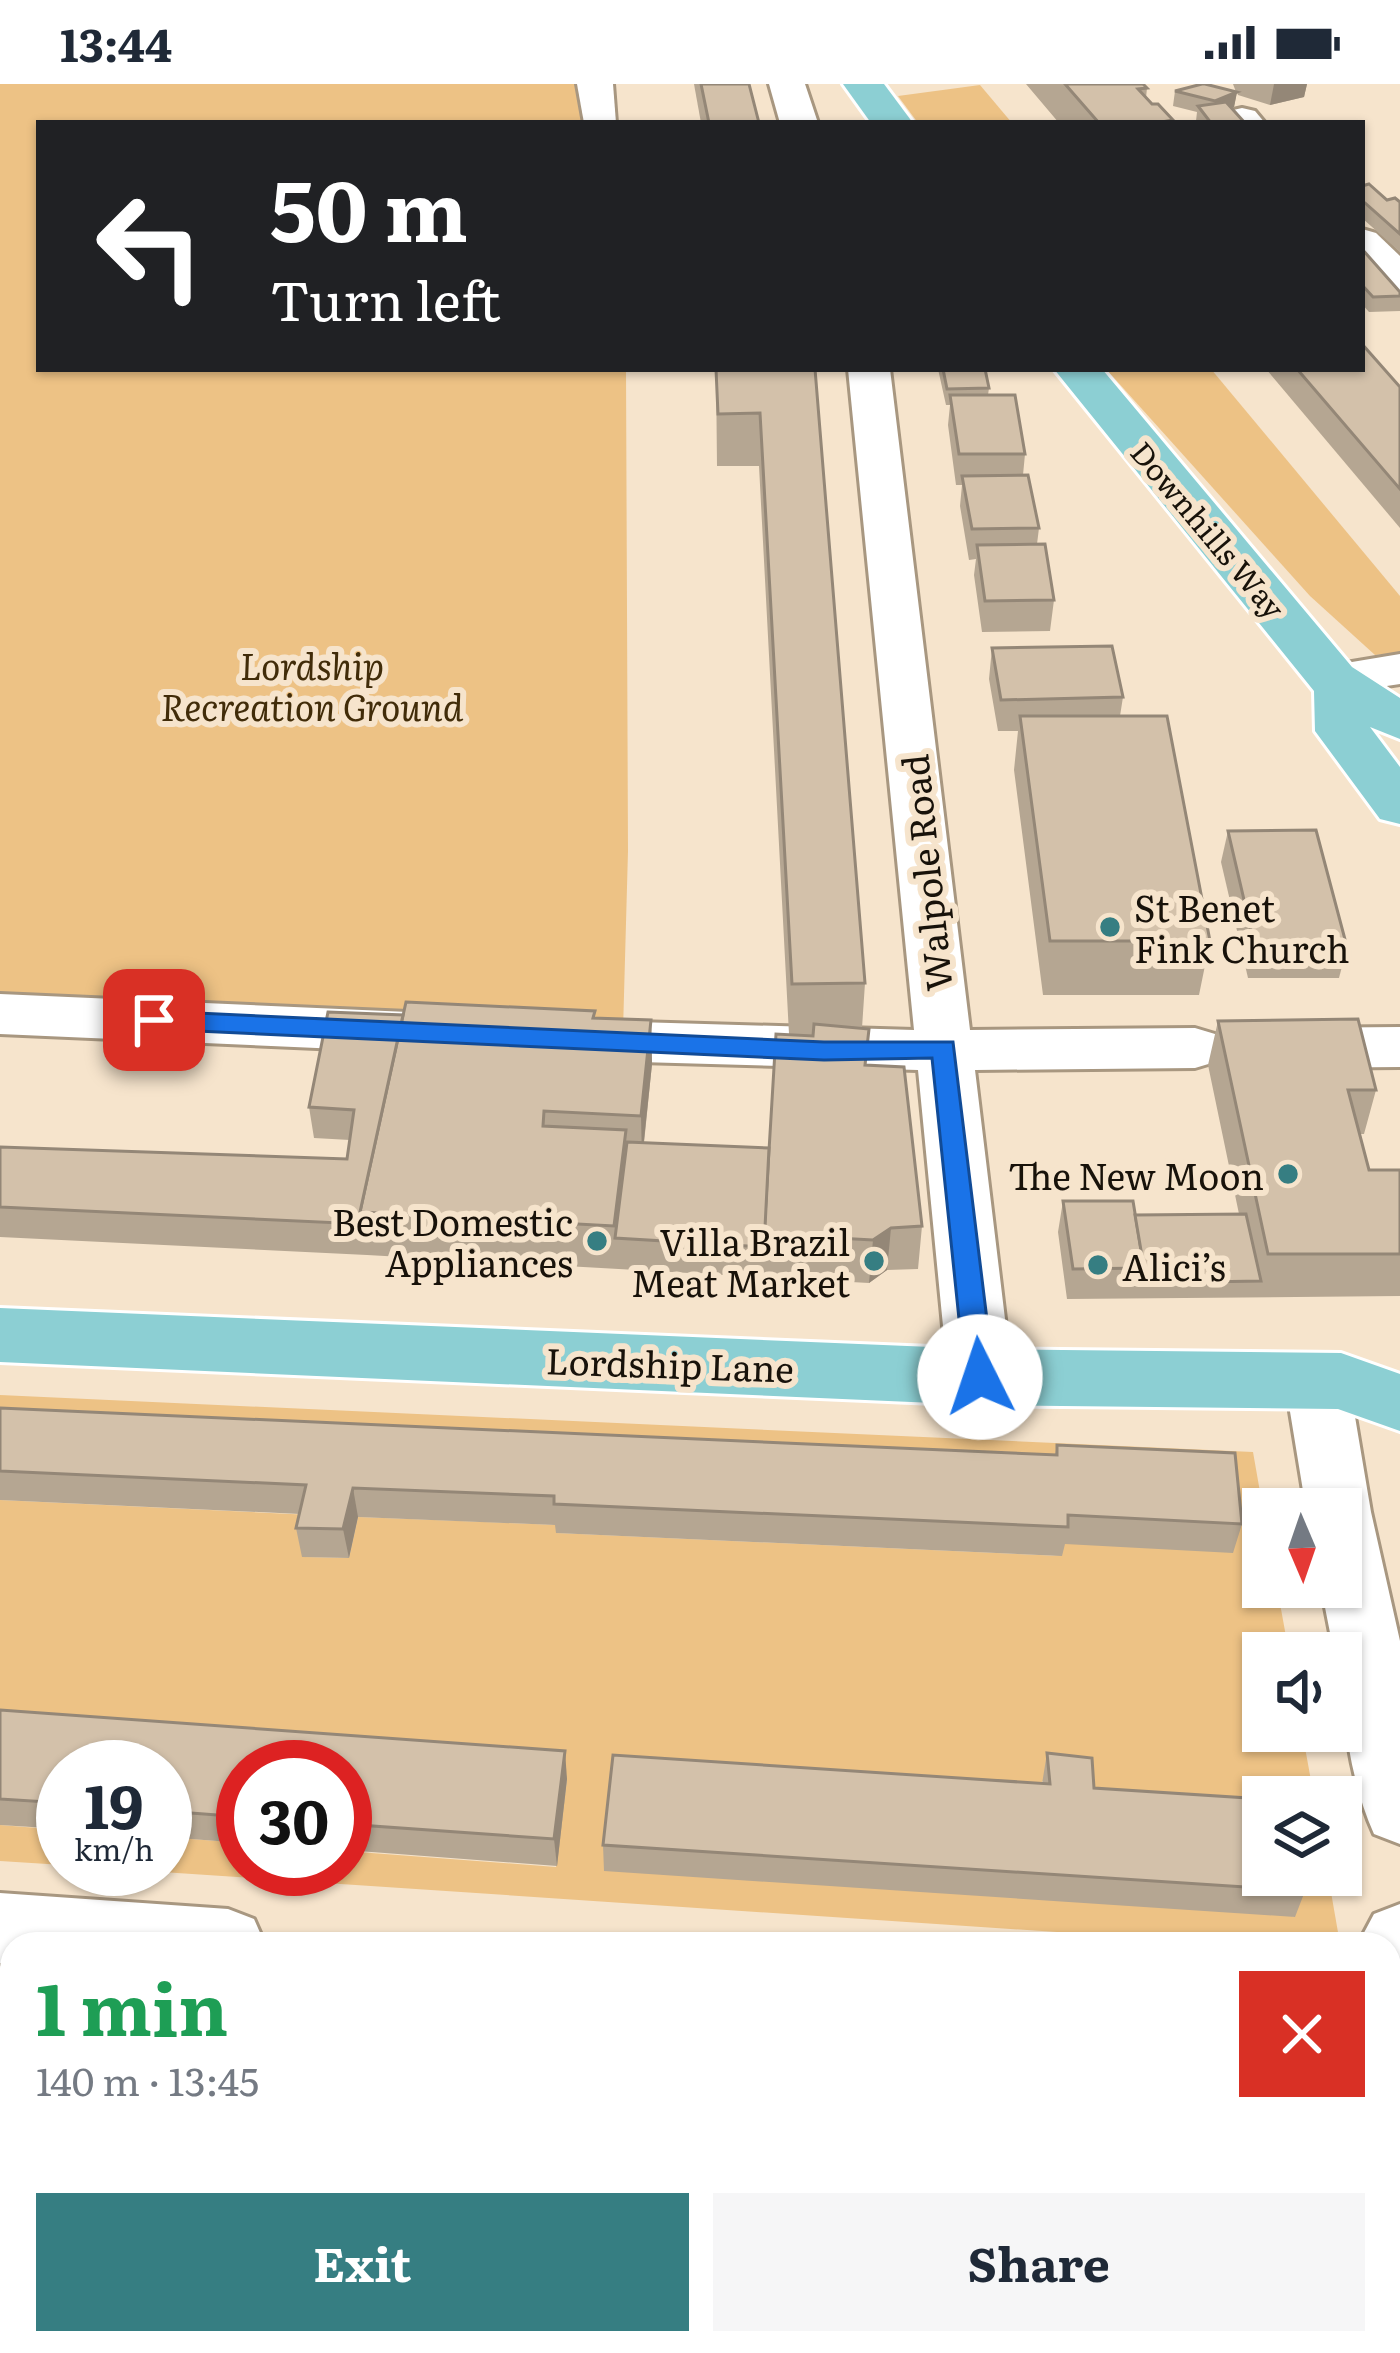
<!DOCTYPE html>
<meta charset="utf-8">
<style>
body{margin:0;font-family:Literata,serif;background:#f6f6f7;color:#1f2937;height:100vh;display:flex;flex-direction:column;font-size:45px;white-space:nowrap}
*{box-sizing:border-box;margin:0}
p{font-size:39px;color:#747a83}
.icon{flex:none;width:66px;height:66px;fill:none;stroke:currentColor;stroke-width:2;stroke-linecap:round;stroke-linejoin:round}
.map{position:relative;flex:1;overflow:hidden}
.side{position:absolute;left:0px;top:1848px;width:1401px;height:423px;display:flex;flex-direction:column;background:#fff;border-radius:36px 36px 0 0;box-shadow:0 3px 9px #0004}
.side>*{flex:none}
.top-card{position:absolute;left:36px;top:36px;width:1329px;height:252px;border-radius:0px;box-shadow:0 3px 9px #0004;background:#202124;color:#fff;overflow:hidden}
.needle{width:78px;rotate:178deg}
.controls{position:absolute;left:1242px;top:1404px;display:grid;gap:24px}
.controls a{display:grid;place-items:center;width:120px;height:120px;border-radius:0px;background:#fff;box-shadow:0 3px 9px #0004;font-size:60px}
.speed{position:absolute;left:36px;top:1656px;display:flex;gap:24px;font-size:60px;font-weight:700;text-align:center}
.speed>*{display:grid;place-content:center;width:156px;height:156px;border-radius:50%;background:#fff;box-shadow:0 3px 9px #0004;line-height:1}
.speed small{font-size:30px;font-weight:400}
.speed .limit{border:18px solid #d22;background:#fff;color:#111}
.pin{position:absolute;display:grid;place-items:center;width:102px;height:102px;color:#fff;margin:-51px;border-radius:24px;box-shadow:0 6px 18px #0006}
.me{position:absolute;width:132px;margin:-66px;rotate:356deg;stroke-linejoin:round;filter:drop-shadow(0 0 9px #0008)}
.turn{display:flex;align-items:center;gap:42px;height:252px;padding:0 36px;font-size:54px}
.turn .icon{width:156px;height:156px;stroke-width:2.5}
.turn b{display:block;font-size:84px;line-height:102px}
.round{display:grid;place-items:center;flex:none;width:126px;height:126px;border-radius:0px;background:#f6f6f7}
.summary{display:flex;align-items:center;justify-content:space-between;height:204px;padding:0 36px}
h1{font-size:72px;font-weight:700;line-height:90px;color:#1e9e55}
.primary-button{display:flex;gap:24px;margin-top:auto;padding:24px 36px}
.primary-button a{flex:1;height:138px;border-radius:0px;background:#367e82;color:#fff;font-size:48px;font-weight:700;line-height:138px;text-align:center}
.primary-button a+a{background:#f6f6f7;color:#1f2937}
.status{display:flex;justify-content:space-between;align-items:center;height:84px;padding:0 60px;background:#fff;direction:ltr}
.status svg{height:33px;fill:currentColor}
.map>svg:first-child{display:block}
.green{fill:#edc285}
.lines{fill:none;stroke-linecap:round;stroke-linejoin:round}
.minor-casing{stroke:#a89780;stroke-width:6}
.major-casing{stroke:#fff;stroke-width:6}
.minor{fill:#fff;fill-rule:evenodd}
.major{fill:#8ccfd3;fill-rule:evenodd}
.wall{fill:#b5a692}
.shaded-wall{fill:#948777}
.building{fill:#d3c1aa;stroke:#948777;stroke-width:3}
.route{fill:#1a73e8;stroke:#114b97;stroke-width:3}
.poi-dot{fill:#367e82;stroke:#f6e4cc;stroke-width:4.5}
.labels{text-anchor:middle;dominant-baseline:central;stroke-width:12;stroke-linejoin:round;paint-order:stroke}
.far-street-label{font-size:30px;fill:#18120a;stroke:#f6e4cc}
.park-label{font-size:36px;font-style:italic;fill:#412c09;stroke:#f6e4cc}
.street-label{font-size:36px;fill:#18120a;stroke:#f6e4cc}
.poi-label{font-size:36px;fill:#18120a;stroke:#f6e4cc;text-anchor:end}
</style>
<div class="status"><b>13:44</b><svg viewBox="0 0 49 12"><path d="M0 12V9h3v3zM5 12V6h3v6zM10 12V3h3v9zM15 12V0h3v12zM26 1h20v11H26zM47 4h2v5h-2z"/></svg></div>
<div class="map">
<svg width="1400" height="2269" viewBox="0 0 1400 2269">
<rect width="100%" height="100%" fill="#f6e4cc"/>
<!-- green -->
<g class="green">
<path d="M0 0H587L593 39H39V285H626L628 767 623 947 0 919Z"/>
<path d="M980 1 1012 39H918L898 12Z"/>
<path d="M1106 285H1211L1400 512V569L1375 571 1310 512Z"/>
<path d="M0 1311 1253 1368 1263 1425V1503H1277L1289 1569H1263V1647H1302L1314 1713H1263V1742L1042 1697 1044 1727 1294 1833 1291 1791H1328L1339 1854 1325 1860H1235L117 1785H165V1753L243 1759V1785H345V1767L556 1783 567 1695 0 1653V1416L312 1431 304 1473 349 1474 358 1433 557 1441V1449L1061 1472 0 1354Z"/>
<path d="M0 1741 63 1746V1781L0 1777Z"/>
</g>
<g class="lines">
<defs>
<g id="minor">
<path d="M577 0H613L616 39H584Z"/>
<path d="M769 0H805L818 39H780Z"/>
<path d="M1242 24 1255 27 1265 39H1226L1229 27Z"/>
<path d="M1362 145 1376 149 1400 172V207L1386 204 1362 180Z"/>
<path d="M848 285H890L970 946 1195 944 1215 950 1223 964 1215 978 1195 984 975 986 1012 1293 1002 1311 980 1318 958 1311 948 1293 918 986 569 976 549 970 541 956 549 942 569 936 914 946Z"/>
<path d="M1400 570V600L1333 610 1316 606 1309 595 1316 584Z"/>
<path d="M0 910 408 928 428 934 436 948 428 962 408 968 0 950Z"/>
<path d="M1400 943V983L1286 984 1266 978 1258 964 1266 950 1286 944Z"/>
<path d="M1317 1272 1339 1279 1349 1297 1371 1428 1400 1557V1760L1374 1750C1350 1697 1341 1627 1341 1569H1334L1321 1503H1341V1425H1306L1285 1297 1295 1279Z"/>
<path d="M0 1809 228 1825 254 1835 265 1860H12V1880L0 1879Z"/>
<path d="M1400 1820V1907L1389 1912V1860H1358L1374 1830Z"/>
<path d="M12 2188V2259H48L47 2269H0V2193Z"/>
<rect x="626" y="2259" width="84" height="10"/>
<path d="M1283 2259H1367L1368 2269H1284Z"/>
</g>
<g id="major">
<path d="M843 0H884L913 39H871Z"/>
<path d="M1054 285H1102L1352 583 1400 614V655L1370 643 1400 683V740L1380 735 1315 647 1314 607Z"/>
<path d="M0 1224 980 1265 1341 1269 1400 1290V1347L1338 1325 980 1321 0 1278Z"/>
</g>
</defs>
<!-- minor casing -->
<use href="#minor" class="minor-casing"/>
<!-- major casing -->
<use href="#major" class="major-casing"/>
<!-- minor -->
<use href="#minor" class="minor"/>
<!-- major -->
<use href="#major" class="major"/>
</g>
<!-- wall -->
<g class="wall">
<path d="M694 0H749L759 39H701Z"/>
<path d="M1026 0H1143L1147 4 1146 14 1173 36V39H1059Z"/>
<path d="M1233 0H1307L1304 13 1270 21 1238 11 1237 8 1234 23 1232 24 1245 39H1197L1196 37 1197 28 1173 22 1175 7 1236 8Z"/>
<path d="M1362 98 1363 102 1387 116 1400 118V168L1362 134Z"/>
<path d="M1362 165 1400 208V227L1369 228 1362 220Z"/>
<path d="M716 285H815L865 899 862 944 869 945 866 981 922 1142 918 1185 887 1186 869 1199 367 1171 0 1153V1063L347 1075 350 1056 314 1054 309 1023 403 931 651 936 652 980 644 1059 769 1064 789 950 759 382H717Z"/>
<path d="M938 285H985L989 304 988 311 1025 370 1023 391 1039 444 1037 460 1054 516 1050 547 982 548 974 491 976 475 969 476 960 422 962 401H956L948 341 950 321H946Z"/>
<path d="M1266 285H1362L1400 303V444Z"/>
<path d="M992 564 1123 613 1120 632 1210 857 1199 911H1043L1014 686 1018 647H998L989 595Z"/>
<path d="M1228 747 1347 863 1339 894H1248L1221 778Z"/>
<path d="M1218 937 1376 1006 1364 1050H1359L1369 1086H1400V1212L1067 1215 1058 1148 1063 1117 1135 1131 1239 1130 1208 981Z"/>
<path d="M0 1324 1055 1371 1057 1361 1242 1440 1233 1469 1065 1460 1062 1472 556 1449 555 1441 358 1433 349 1474 302 1473 296 1444 300 1430 0 1416Z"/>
<path d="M0 1626 567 1695 557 1782 345 1766V1683H243V1759L165 1753V1683H63V1745L0 1741Z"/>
<path d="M1047 1669 1094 1704 1305 1807 1295 1833 604 1787 603 1761 1042 1700Z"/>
</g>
<!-- shaded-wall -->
<g class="shaded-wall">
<path d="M1274 0H1307L1304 13 1270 21Z"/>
<path d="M1237 8 1234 23 1212 32 1215 17Z"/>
<path d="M651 936 652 980 642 1075 641 1032Z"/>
<path d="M891 1144 887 1186 869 1199 873 1156Z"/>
<path d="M353 1404 358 1433 349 1474 343 1445Z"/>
<path d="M565 1667 567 1695 557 1782 554 1755Z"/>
<path d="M221 2259H233L232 2269H220Z"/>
</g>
<!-- building -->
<g class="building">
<path d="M701 0H749L759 39H709Z"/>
<path d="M1065 0H1143L1147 4 1138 5 1152 20H1158L1173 36 1156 39H1099Z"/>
<path d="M1202 0H1205L1237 8 1215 17 1175 7Z"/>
<path d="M1226 18 1245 39H1211L1198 22Z"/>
<path d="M1369 100 1387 116 1395 114 1400 118V150L1365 119H1362V102Z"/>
<path d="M1362 165 1400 208V212L1373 213 1362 201Z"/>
<path d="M1362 260 1400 303V405L1297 285H1362Z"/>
<path d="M716 285H815L865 899 792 900 760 329 718 330Z"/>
<path d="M943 285H985L989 304 947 305Z"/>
<path d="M950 311H1015L1025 370H959Z"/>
<path d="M1028 391 1039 444 972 445 962 392Z"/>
<path d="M1045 460 1054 516 985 517 977 461Z"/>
<path d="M1112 562 1123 613 1001 616 992 564Z"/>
<path d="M1020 632H1167L1210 857H1050Z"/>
<path d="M1316 746 1347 863H1255L1228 747Z"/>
<path d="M406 918 595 927 593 934 651 936 641 1032 544 1027 543 1042 626 1046 614 1142 360 1128Z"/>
<path d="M328 928 403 931 360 1128 362 1140 0 1123V1063L347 1075 354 1026 309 1023Z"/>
<path d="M1358 935 1376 1006H1348L1369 1086H1400V1170H1268L1218 937Z"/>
<path d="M814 940 869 945 865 981 904 983 922 1142 891 1144 873 1156 764 1150 776 950 813 952Z"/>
<path d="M627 1058 769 1064 764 1163 615 1154Z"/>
<path d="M1063 1117H1133L1144 1184 1073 1185Z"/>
<path d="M1246 1130 1261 1197 1141 1199 1144 1184 1135 1131Z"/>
<path d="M0 1324 1057 1371V1361L1235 1369 1242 1440 1068 1431V1443L554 1420V1412L353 1404 343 1445 296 1444 306 1401 0 1387Z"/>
<path d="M0 1626 565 1667 554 1755 345 1740V1683H243V1733L165 1727V1683H63V1719L0 1715Z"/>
<path d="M1047 1669 1092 1674 1094 1704 1263 1715V1791H1303L1305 1807 603 1761 613 1671 1050 1700Z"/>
<path d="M113 2259H221L220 2269H112Z"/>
<path d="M436 2259H561L560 2269H435Z"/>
<rect x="768" y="2259" width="139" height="10"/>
<path d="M1107 2267 1218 2268V2269H1107Z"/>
</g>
<!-- route -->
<path class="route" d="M154 927 824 958H953L994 1293 990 1301H969L965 1293 932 974 824 976 154 945 142 936Z"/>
<!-- markers -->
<g class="poi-dot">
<circle cx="1110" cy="843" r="12"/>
<circle cx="1288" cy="1090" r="12"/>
<circle cx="597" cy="1157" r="12"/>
<circle cx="874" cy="1177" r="12"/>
<circle cx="1098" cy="1181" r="12"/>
</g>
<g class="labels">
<!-- far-street labels -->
<g class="far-street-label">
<text transform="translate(1209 445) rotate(50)">Downhills Way</text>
</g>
<!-- park labels -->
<g class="park-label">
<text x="312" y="580">Lordship<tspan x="312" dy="41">Recreation Ground</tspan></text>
</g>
<!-- street labels -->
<g class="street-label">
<text transform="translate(925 789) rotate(-96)">Walpole Road</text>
<text transform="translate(670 1279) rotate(2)">Lordship Lane</text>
</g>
<!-- poi labels -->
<g class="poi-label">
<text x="1134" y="822" text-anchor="start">St Benet<tspan x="1134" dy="41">Fink Church</tspan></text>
<text x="1264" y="1090">The New Moon</text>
<text x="573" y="1136">Best Domestic<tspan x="573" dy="41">Appliances</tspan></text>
<text x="850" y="1156">Villa Brazil<tspan x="850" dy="41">Meat Market</tspan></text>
<text x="1122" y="1181" text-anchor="start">Alici’s</text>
</g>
</g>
</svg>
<div class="controls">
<a><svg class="needle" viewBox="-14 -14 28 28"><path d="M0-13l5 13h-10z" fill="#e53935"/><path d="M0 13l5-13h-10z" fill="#747a83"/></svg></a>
<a><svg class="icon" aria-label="sound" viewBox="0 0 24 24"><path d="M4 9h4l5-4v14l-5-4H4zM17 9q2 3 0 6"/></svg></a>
<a><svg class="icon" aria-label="layers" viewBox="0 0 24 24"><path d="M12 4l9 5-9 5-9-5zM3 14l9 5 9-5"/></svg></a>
</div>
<div class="speed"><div>19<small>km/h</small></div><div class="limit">30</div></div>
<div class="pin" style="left:154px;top:936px;background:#d93025"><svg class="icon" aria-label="arrive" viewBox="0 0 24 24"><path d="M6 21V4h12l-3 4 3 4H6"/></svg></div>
<svg class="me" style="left:980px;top:1293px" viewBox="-20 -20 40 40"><circle r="19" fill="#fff"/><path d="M0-13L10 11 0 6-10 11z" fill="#1a73e8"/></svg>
<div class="top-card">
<div class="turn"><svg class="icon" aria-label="left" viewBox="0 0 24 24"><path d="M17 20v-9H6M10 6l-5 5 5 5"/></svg><div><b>50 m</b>Turn left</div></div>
</div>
<section class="side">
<div class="summary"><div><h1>1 min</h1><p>140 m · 13:45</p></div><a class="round" style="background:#d93025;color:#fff"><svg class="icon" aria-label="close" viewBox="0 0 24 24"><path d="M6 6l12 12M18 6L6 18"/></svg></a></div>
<div class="primary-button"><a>Exit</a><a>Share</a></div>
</section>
</div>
